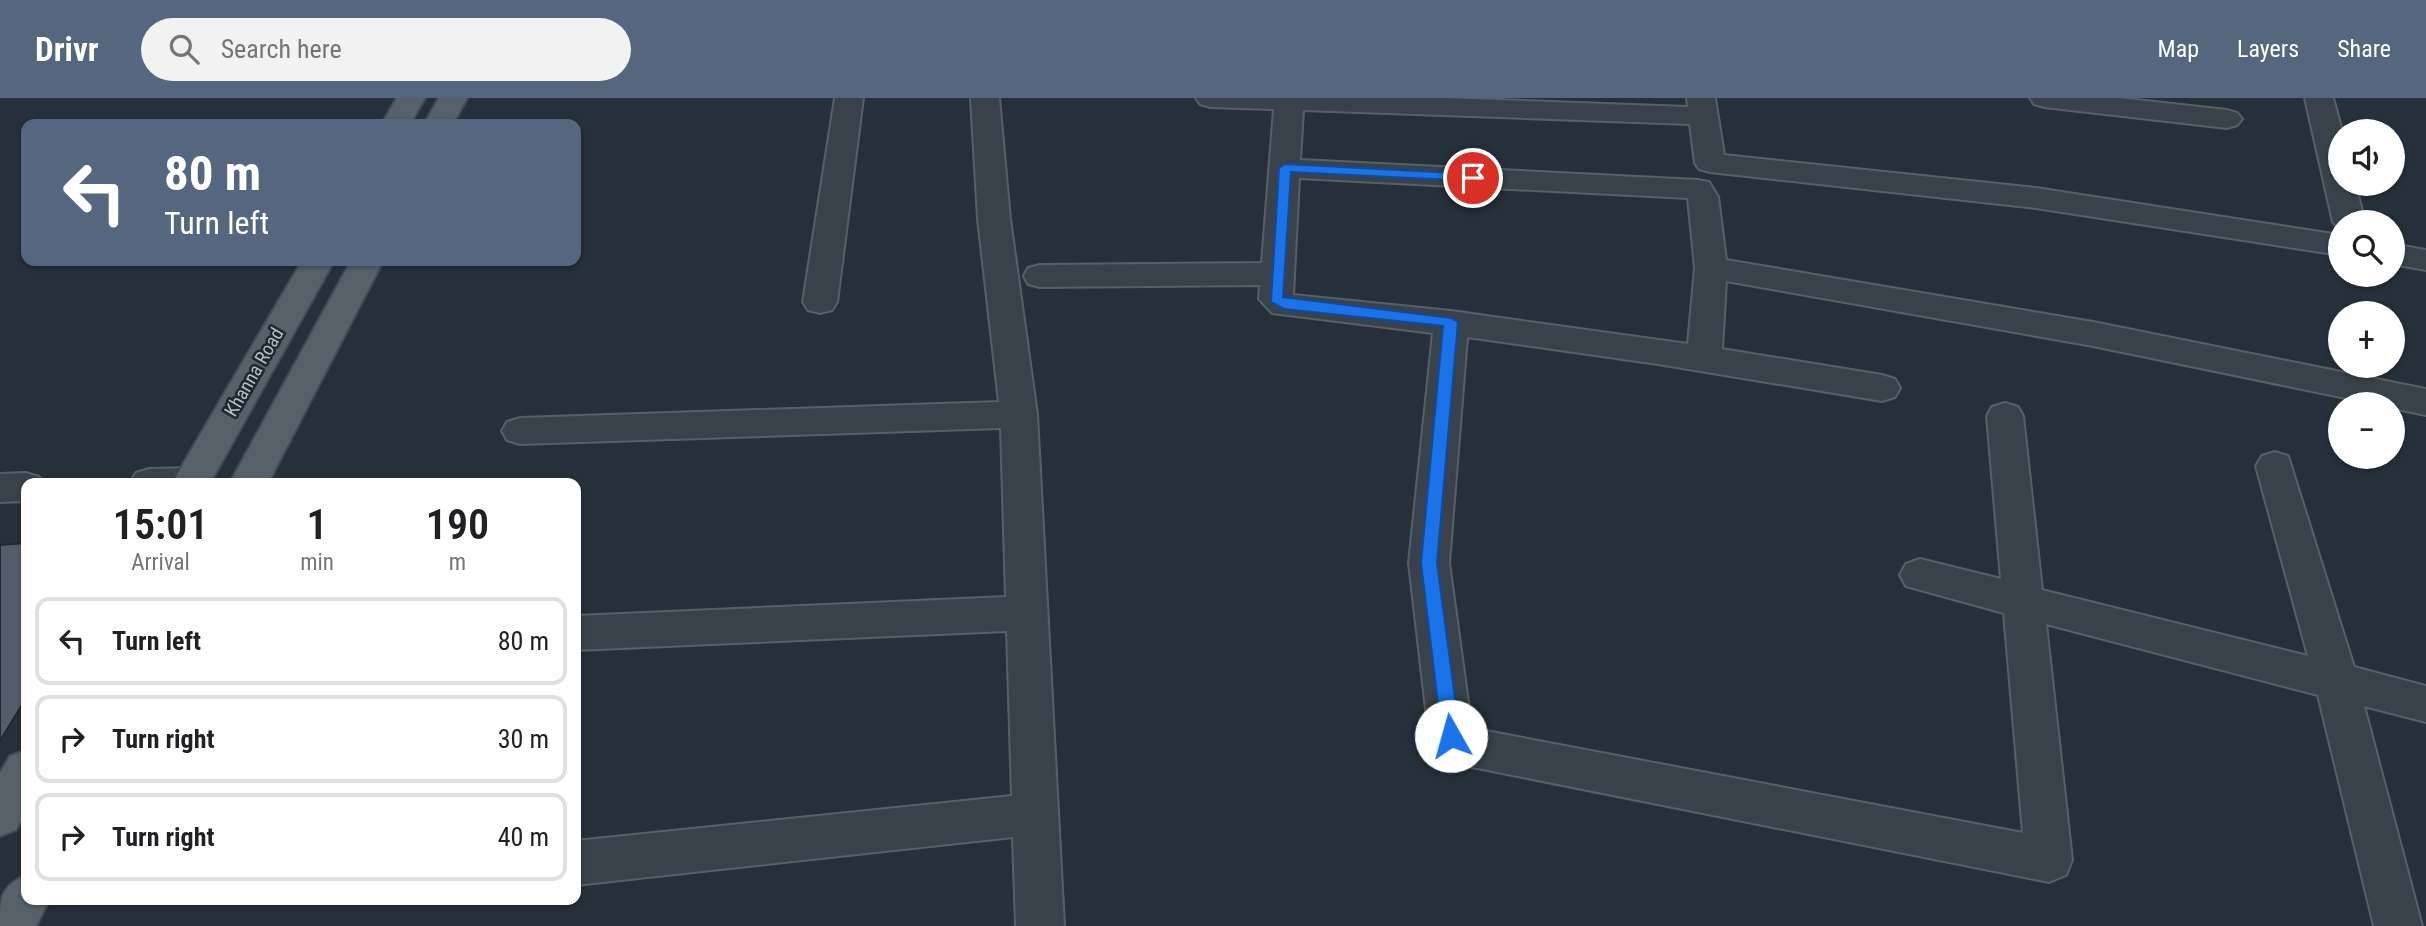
<!DOCTYPE html>
<meta charset="utf-8">
<style>
body{margin:0;font-family:"Roboto Condensed",sans-serif;background:#f2f2f2;color:#202124;height:100vh;display:flex;flex-direction:column;font-size:26px;white-space:nowrap}
*{box-sizing:border-box;margin:0}
p{font-size:23px;color:#757577}
.icon{flex:none;width:38px;height:38px;fill:none;stroke:currentColor;stroke-width:2;stroke-linecap:round;stroke-linejoin:round}
.map{position:relative;flex:1;overflow:hidden}
.panel{position:absolute;left:21px;top:380px;width:560px;height:427px;display:flex;flex-direction:column;background:#fff;border-radius:14px;box-shadow:0 2px 5px #0004}
.panel>*{flex:none}
.top-card{position:absolute;left:21px;top:21px;width:560px;height:147px;border-radius:14px;box-shadow:0 2px 5px #0004;background:#54677e;color:#fff;overflow:hidden}
.tools{position:absolute;left:2328px;top:21px;display:grid;gap:14px}
.tools a{display:grid;place-items:center;width:77px;height:77px;border-radius:50%;background:#fff;box-shadow:0 2px 5px #0004;font-size:35px}
.pin{position:absolute;display:grid;place-items:center;width:60px;height:60px;color:#fff;margin:-30px;border:4px solid #fff;border-radius:50%;box-shadow:0 2px 7px #0007}
.me{position:absolute;width:77px;margin:-38px;rotate:353deg;stroke-linejoin:round;filter:drop-shadow(0 0 5px #0008)}
.turn{display:flex;align-items:center;gap:24px;height:147px;padding:0 28px;font-size:32px}
.turn .icon{width:91px;height:91px;stroke-width:2.5}
.turn b{display:block;font-size:49px;line-height:60px}
.eta{display:flex;justify-content:space-evenly;align-items:center;height:119px;text-align:center}
.eta b{font-size:42px;font-weight:600;line-height:49px}
ul{padding:0;list-style:none}
li{display:flex;align-items:center;gap:21px;height:88px;margin:0 14px 10px;padding:0 14px;border:4px solid #e0e0e0;border-radius:14px}
li div{flex:1}
li b{display:block;font-size:26px}
li em{font-style:normal}
header{display:flex;align-items:center;gap:42px;box-sizing:border-box;height:98px;padding:0 35px;background:#54677e;color:#fff}
header strong{font-size:33px}
nav{display:flex;gap:38px;margin-inline-start:auto;font-size:24px}
.search{width:490px;height:63px;background:#f2f2f2;display:flex;align-items:center;gap:18px;box-sizing:border-box;padding:0 24px;border-radius:38px;color:#757577;font-size:26px}
.map>svg:first-child{display:block}
.building{fill:#535e6a;stroke:#202931;stroke-width:2}
.lines{fill:none;stroke-linecap:round;stroke-linejoin:round}
.minor-casing{stroke:#576068;stroke-width:4}
.primary-casing{stroke:#424b53;stroke-width:4}
.minor{fill:#39424a;fill-rule:evenodd}
.primary{fill:#57616a;fill-rule:evenodd}
.route{fill:#1a73e8;stroke:#114b97;stroke-width:2}
.labels{text-anchor:middle;dominant-baseline:central;stroke-width:5;stroke-linejoin:round;paint-order:stroke}
.street-label{font-size:19px;fill:#b5bdc6;stroke:#1e272f}
</style>
<header>
<strong>Drivr</strong>
<div class="search"><svg class="icon" aria-label="search" viewBox="0 0 24 24"><circle cx="10" cy="10" r="6"/><path d="M15 15l6 6"/></svg>Search here</div>
<nav><a>Map</a><a>Layers</a><a>Share</a></nav>
</header>
<div class="map">
<svg width="2426" height="828" viewBox="0 0 2426 828">
<rect width="100%" height="100%" fill="#26303a"/>
<!-- building -->
<path class="building" d="M26 445V600L0 643V447Z"/>
<g class="lines">
<defs>
<g id="minor">
<path d="M835 0H863L837 204 832 212 820 215 808 212 803 204Z"/>
<path d="M971 0H999L1010 121 1037 316 1064 828H1016L1013 739 576 787V743L1012 698 1007 533 576 552V518L1006 499 1001 330 520 346 507 342 502 333 507 324 520 320 999 304 978 121Z"/>
<path d="M1196 0H1446L1688 9 1687 0H1715L1724 57 2036 90 2340 137V157L2036 110 1710 74 1699 71 1695 65 1690 26 1303 12 1300 62 1698 82 1709 84 1718 99 1726 162 2093 224 2426 291V317L2392 310V306H2375L2093 248 1726 183 1722 251 1882 277 1895 281 1900 290 1895 299 1882 303 1658 266 1467 239 1449 465 1471 626 1481 632 2023 735 2004 515 1906 488 1900 477 1906 466 1920 461 2001 481 1987 318 1992 309 2005 305 2018 309 2023 318 2042 492 2308 558 2256 368 2262 358 2275 354 2288 358 2354 569 2426 588V624L2364 608 2422 828H2374L2318 597 2046 526 2072 762 2066 777 2049 784 1472 669 1435 651 1429 637 1409 465 1433 235 1272 215 1259 201 1260 187 1040 189 1028 186 1024 178 1028 170 1040 167 1262 165 1274 11 1210 9 1200 6ZM1299 80 1688 100 1695 170 1688 246 1451 213 1293 197Z"/>
<path d="M2030 0H2119L2227 12 2237 15 2242 21 2237 27 2227 30 2044 9 2034 6Z"/>
<path d="M2305 0H2333L2342 33 2340 86H2355L2365 124H2340V131L2333 124Z"/>
<path d="M2392 146 2426 152V172L2392 166Z"/>
<path d="M192 370 205 374 210 385H130L136 375 149 371Z"/>
<path d="M26 375 39 379 43 385H26V403L0 404V376Z"/>
</g>
<g id="primary">
<path d="M397 0H425L410 26H382Z"/>
<path d="M439 0H467L453 26H424Z"/>
<path d="M302 163H334L210 385H172Z"/>
<path d="M351 163H383L268 385H230Z"/>
<path d="M26 652V714L16 732 0 738V675L10 658Z"/>
<path d="M26 777V802H49L36 828H0C0 800 0 789 26 777Z"/>
</g>
</defs>
<!-- minor casing -->
<use href="#minor" class="minor-casing"/>
<!-- primary casing -->
<use href="#primary" class="primary-casing"/>
<!-- minor -->
<use href="#minor" class="minor"/>
<!-- primary -->
<use href="#primary" class="primary"/>
</g>
<!-- route -->
<path class="route" d="M1285 66 1473 76 1479 80 1473 83 1291 74 1283 199 1451 220 1458 224 1437 465 1460 638 1457 643H1445L1442 638 1421 465 1443 228 1284 211 1271 204 1279 70Z"/>
<g class="labels">
<!-- street labels -->
<g class="street-label">
<text transform="translate(254 274) rotate(-60)">Khanna Road</text>
</g>
</g>
</svg>
<div class="tools">
<a><svg class="icon" aria-label="sound" viewBox="0 0 24 24"><path d="M4 9h4l5-4v14l-5-4H4zM17 9q2 3 0 6"/></svg></a>
<a><svg class="icon" aria-label="search" viewBox="0 0 24 24"><circle cx="10" cy="10" r="6"/><path d="M15 15l6 6"/></svg></a>
<a>+</a>
<a>−</a>
</div>
<div class="pin" style="left:1473px;top:80px;background:#d93025"><svg class="icon" aria-label="arrive" viewBox="0 0 24 24"><path d="M6 21V4h12l-3 4 3 4H6"/></svg></div>
<svg class="me" style="left:1451px;top:638px" viewBox="-20 -20 40 40"><circle r="19" fill="#fff"/><path d="M0-13L10 11 0 6-10 11z" fill="#1a73e8"/></svg>
<div class="top-card">
<div class="turn"><svg class="icon" aria-label="left" viewBox="0 0 24 24"><path d="M17 20v-9H6M10 6l-5 5 5 5"/></svg><div><b>80 m</b>Turn left</div></div>
</div>
<section class="panel">
<div class="eta">
<div><b>15:01</b><p>Arrival</p></div>
<div><b>1</b><p>min</p></div>
<div><b>190</b><p>m</p></div>
</div>
<ul>
<li><svg class="icon" aria-label="left" viewBox="0 0 24 24"><path d="M17 20v-9H6M10 6l-5 5 5 5"/></svg><div><b>Turn left</b></div><em>80 m</em></li>
<li><svg class="icon" aria-label="right" viewBox="0 0 24 24"><path d="M7 20v-9h11M14 6l5 5-5 5"/></svg><div><b>Turn right</b></div><em>30 m</em></li>
<li><svg class="icon" aria-label="right" viewBox="0 0 24 24"><path d="M7 20v-9h11M14 6l5 5-5 5"/></svg><div><b>Turn right</b></div><em>40 m</em></li>
</ul>
</section>
</div>
